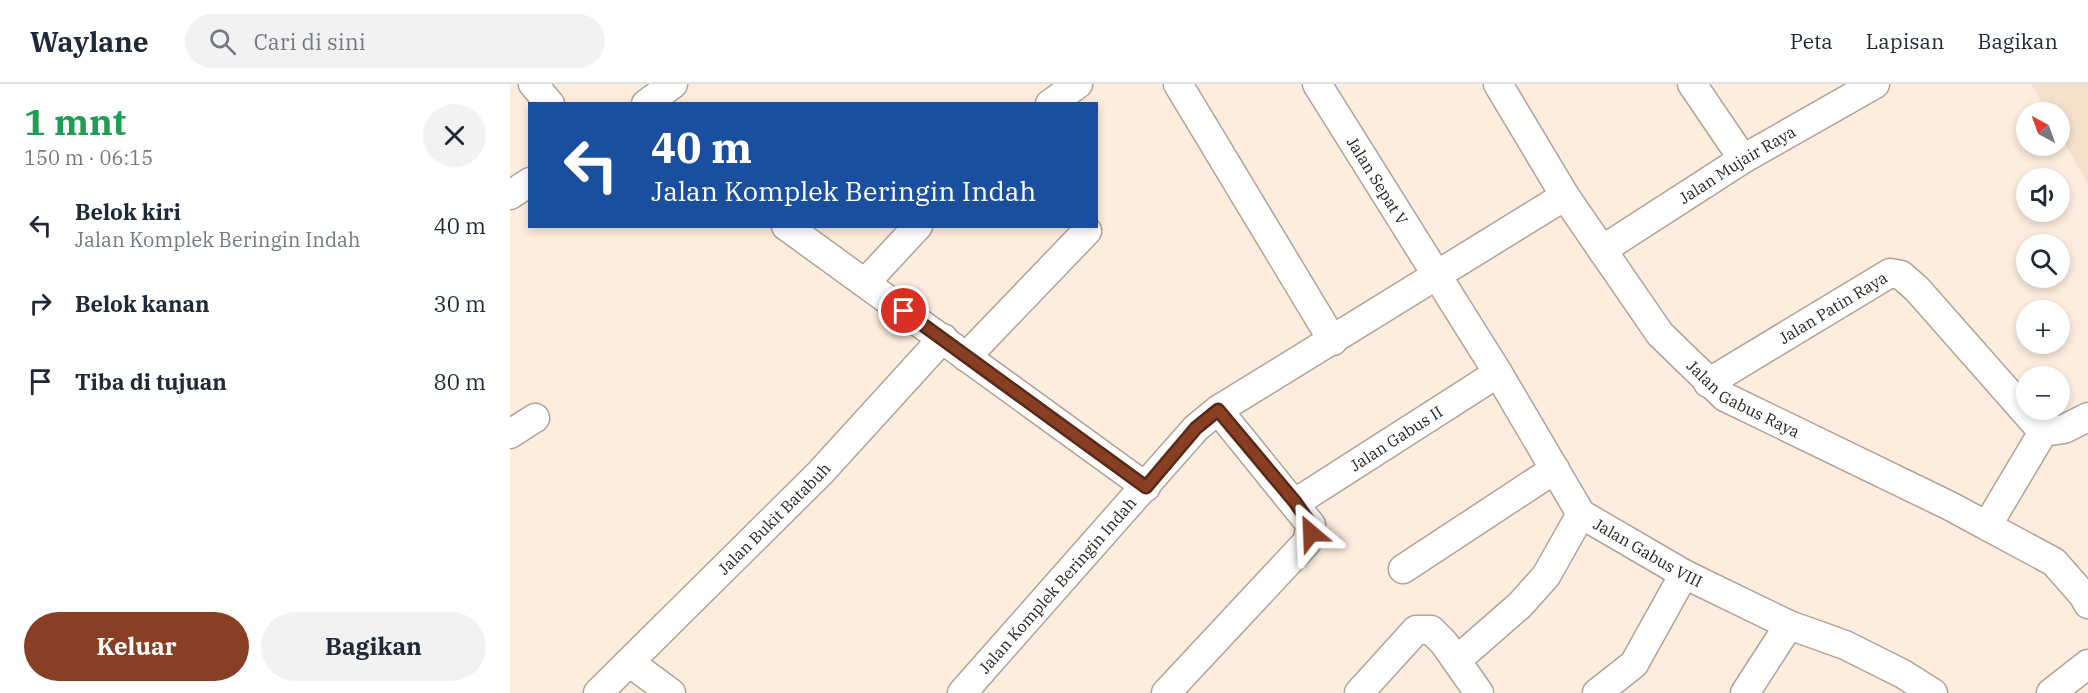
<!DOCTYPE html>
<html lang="id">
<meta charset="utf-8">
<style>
body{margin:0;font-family:"IBM Plex Serif",serif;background:#f2f2f3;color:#1f2937;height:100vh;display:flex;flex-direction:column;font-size:22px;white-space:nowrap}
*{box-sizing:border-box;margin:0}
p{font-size:20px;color:#747a83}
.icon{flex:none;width:33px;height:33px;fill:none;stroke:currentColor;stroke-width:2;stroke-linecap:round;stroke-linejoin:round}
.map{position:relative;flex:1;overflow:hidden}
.side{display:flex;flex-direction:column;background:#fff;width:510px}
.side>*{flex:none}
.hud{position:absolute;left:18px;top:18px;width:570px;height:126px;border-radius:0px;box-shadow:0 3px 9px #0003;background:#1a4fa0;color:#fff;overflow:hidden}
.needle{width:39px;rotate:319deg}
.fabs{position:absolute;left:1506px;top:18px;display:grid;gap:12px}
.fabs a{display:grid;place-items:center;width:54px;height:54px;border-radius:50%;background:#fff;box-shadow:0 3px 9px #0003;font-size:30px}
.pin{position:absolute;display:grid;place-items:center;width:51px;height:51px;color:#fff;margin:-26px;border:3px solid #fff;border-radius:50%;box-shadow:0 2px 6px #0007}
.me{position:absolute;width:66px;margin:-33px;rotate:334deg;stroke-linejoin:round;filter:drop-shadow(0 0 4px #0008)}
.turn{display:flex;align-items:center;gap:21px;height:126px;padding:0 24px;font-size:27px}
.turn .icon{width:78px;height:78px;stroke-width:2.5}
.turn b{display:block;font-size:42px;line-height:51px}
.round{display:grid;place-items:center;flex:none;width:63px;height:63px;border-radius:32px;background:#f2f2f3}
.head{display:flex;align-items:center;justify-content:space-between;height:102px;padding:0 24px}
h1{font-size:36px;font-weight:700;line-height:45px;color:#1e9e55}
.button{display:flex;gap:12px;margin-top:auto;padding:12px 24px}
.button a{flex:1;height:69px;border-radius:36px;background:#883f23;color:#fff;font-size:24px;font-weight:700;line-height:69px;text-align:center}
.button a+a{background:#f2f2f3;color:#1f2937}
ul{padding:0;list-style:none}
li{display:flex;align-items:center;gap:18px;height:78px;padding:0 24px}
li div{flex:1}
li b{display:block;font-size:22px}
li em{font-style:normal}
header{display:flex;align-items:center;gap:36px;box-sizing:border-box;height:84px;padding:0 30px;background:#fff;border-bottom:2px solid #e0e1e3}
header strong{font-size:28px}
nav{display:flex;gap:33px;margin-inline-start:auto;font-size:21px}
.search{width:420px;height:54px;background:#f2f2f3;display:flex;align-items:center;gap:15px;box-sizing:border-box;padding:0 21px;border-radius:33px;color:#747a83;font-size:22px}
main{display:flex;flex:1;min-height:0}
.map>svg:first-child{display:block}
.built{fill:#f5e0cc}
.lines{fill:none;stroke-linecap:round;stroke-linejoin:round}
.minor-casing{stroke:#b1a395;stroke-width:31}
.minor{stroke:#fff;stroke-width:28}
.route-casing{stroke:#582917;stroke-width:15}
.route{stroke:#883f23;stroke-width:10}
.labels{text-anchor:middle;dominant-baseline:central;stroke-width:5;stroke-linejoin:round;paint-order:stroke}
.street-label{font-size:16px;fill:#2b2520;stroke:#fdeddf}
</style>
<header>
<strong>Waylane</strong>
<div class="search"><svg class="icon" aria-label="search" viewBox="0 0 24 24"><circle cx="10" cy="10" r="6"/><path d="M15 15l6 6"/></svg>Cari di sini</div>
<nav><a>Peta</a><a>Lapisan</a><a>Bagikan</a></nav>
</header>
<main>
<section class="side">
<div class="head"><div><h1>1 mnt</h1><p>150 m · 06:15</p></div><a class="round"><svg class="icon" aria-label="close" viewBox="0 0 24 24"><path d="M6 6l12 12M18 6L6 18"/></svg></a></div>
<ul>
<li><svg class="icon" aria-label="left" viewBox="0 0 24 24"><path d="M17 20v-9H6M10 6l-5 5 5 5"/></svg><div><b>Belok kiri</b><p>Jalan Komplek Beringin Indah</p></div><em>40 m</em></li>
<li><svg class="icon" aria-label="right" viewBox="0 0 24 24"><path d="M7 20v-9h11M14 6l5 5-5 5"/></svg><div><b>Belok kanan</b></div><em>30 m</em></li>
<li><svg class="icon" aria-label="arrive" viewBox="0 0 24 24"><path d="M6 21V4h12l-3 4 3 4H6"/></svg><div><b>Tiba di tujuan</b></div><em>80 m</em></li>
</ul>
<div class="button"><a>Keluar</a><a>Bagikan</a></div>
</section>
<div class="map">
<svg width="1578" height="609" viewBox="0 0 1578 609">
<rect width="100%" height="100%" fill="#fdeddf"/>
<!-- built -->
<path class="built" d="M1521 0H1578V100L1550 51V28H1537Z"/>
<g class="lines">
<defs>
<g id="minor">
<path d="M23 0 40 20"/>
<path d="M668 0 823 257"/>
<path id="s1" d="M807 0 988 289 1071 430 1174 490 1279 541 1335 561 1393 590 1423 609"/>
<path id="s2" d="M988 0 1055 112 1150 250 1215 313 1440 422 1544 478 1573 511 1578 520"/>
<path d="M1182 0 1233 75"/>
<path d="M136 20 163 0"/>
<path d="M540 20 568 0"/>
<path d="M0 111 20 98"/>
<path d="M276 142 636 403"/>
<path id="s3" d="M1092 166 1233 75 1365 0"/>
<path d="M355 199 408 142"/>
<path d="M456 273 577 147"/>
<path id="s4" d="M1198 299 1380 189 1391 191 1407 205 1533 348"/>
<path d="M0 350 25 334"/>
<path id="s5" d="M785 419 988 289"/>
<path d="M1477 442 1533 348 1554 345 1578 333"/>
<path d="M893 485 1045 385"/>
<path d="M947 576 1010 521 1036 492 1071 430"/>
<path d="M119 578 161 609"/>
<path id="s6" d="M88 609 310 389 433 254"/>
<path id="s7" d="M452 609 686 344 708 326 1055 112"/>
<path d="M656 609 797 458 801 441 708 326"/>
<path d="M849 609 906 546H921L934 559 969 609"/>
<path d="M1087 609 1124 580 1174 490"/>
<path d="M1235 609 1279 541"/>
<path d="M1541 609 1578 580"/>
</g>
</defs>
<!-- minor casing -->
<use href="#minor" class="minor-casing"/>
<!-- minor -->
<use href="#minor" class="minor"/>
</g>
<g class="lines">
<defs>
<path id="route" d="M394 227 636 403 686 344 708 326 785 418 801 441V449"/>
</defs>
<!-- route casing -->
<use href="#route" class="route-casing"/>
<!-- route -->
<use href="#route" class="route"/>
</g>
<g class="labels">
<!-- street labels -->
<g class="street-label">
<text stroke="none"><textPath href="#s3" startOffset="160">Jalan Mujair Raya</textPath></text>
<text stroke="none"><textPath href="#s1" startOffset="114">Jalan Sepat V</textPath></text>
<text stroke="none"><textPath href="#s4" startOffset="146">Jalan Patin Raya</textPath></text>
<text stroke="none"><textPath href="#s2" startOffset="405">Jalan Gabus Raya</textPath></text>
<text stroke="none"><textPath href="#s5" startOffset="120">Jalan Gabus II</textPath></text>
<text stroke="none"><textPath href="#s6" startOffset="248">Jalan Bukit Batabuh</textPath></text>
<text stroke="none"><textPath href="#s1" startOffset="582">Jalan Gabus VIII</textPath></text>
<text stroke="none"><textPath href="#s7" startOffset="144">Jalan Komplek Beringin Indah</textPath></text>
</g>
</g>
</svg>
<div class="fabs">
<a><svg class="needle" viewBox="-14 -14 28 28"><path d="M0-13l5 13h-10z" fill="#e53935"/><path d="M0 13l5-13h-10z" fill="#747a83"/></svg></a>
<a><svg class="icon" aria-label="sound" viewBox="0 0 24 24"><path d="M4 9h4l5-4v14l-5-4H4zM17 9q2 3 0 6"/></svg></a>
<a><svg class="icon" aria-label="search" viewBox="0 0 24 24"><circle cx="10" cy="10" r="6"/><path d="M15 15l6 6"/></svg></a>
<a>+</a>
<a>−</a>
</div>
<div class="pin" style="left:394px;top:227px;background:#d93025"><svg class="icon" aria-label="arrive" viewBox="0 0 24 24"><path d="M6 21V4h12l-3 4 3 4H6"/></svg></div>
<svg class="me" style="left:801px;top:449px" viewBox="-20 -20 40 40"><path d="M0-17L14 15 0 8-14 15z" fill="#883f23" stroke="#fff" stroke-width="4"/></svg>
<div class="hud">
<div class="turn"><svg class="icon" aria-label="left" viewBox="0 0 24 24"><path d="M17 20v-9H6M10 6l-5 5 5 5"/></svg><div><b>40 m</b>Jalan Komplek Beringin Indah</div></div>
</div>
</div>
</main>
